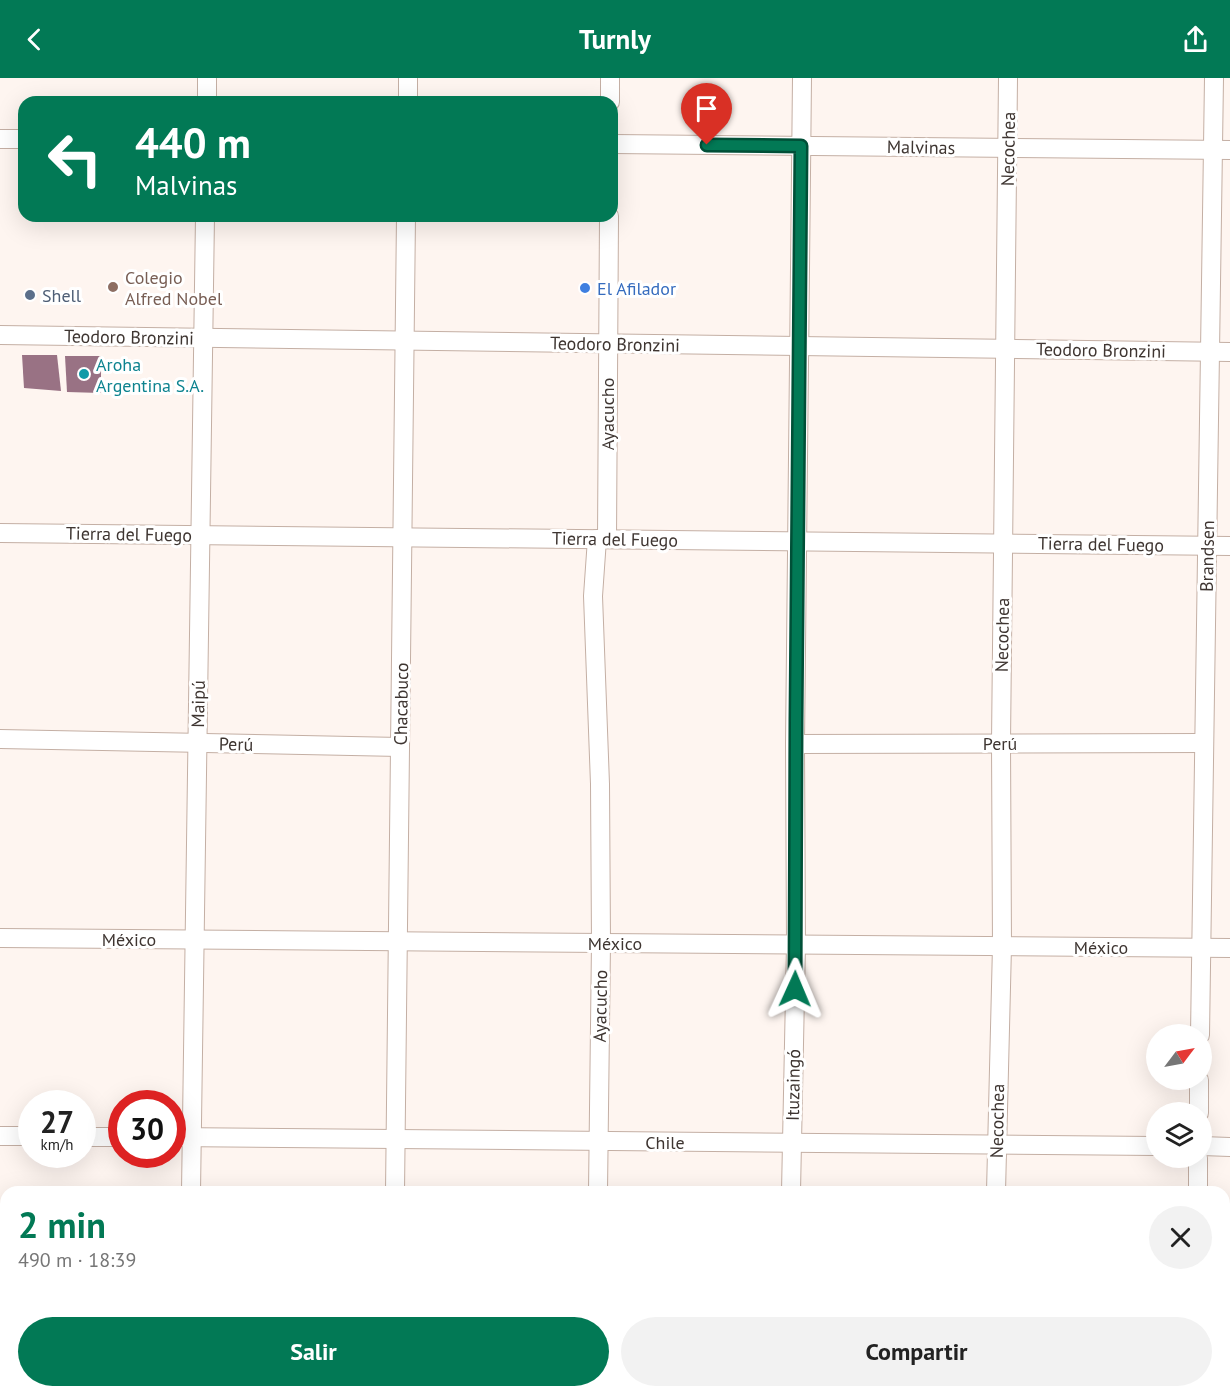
<!DOCTYPE html>
<html lang="es">
<meta charset="utf-8">
<style>
body{margin:0;font-family:"PT Sans",sans-serif;background:#f2f2f2;color:#222;height:100vh;display:flex;flex-direction:column;font-size:22px;white-space:nowrap}
*{box-sizing:border-box;margin:0}
p{font-size:20px;color:#767676}
.icon{flex:none;width:33px;height:33px;fill:none;stroke:currentColor;stroke-width:2;stroke-linecap:round;stroke-linejoin:round}
.map{position:relative;flex:1;overflow:hidden}
.drawer{position:absolute;left:0px;top:1108px;width:1230px;height:212px;display:flex;flex-direction:column;background:#fff;border-radius:18px 18px 0 0;box-shadow:0 6px 24px #0002}
.drawer>*{flex:none}
.banner{position:absolute;left:18px;top:18px;width:600px;height:126px;border-radius:18px;box-shadow:0 6px 24px #0002;background:#027955;color:#fff;overflow:hidden}
.needle{width:39px;rotate:58deg}
.controls{position:absolute;left:1146px;top:946px;display:grid;gap:12px}
.controls a{display:grid;place-items:center;width:66px;height:66px;border-radius:50%;background:#fff;box-shadow:0 6px 24px #0002;font-size:30px}
.speed{position:absolute;left:18px;top:1012px;display:flex;gap:12px;font-size:30px;font-weight:700;text-align:center}
.speed>*{display:grid;place-content:center;width:78px;height:78px;border-radius:50%;background:#fff;box-shadow:0 6px 24px #0002;line-height:1}
.speed small{font-size:15px;font-weight:400}
.speed .limit{border:9px solid #d22;background:#fff;color:#111}
.pin{position:absolute;display:grid;place-items:center;width:51px;height:51px;color:#fff;margin:-62px -26px;border-radius:50% 50% 50% 0;rotate:-45deg;box-shadow:0 0 6px #0007}
.pin .icon{rotate:45deg}
.me{position:absolute;width:66px;margin:-33px;rotate:1deg;stroke-linejoin:round;filter:drop-shadow(0 0 4px #0008)}
.turn{display:flex;align-items:center;gap:21px;height:126px;padding:0 18px;font-size:27px}
.turn .icon{width:78px;height:78px;stroke-width:2.5}
.turn b{display:block;font-size:42px;line-height:51px}
.round{display:grid;place-items:center;flex:none;width:63px;height:63px;border-radius:32px;background:#f2f2f2}
.head{display:flex;align-items:center;justify-content:space-between;height:102px;padding:0 18px}
h1{font-size:36px;font-weight:700;line-height:45px;color:#027955}
.action{display:flex;gap:12px;margin-top:auto;padding:12px 18px}
.action a{flex:1;height:69px;border-radius:36px;background:#027955;color:#fff;font-size:24px;font-weight:700;line-height:69px;text-align:center}
.action a+a{background:#f2f2f2;color:#222}
header{display:flex;justify-content:space-between;align-items:center;height:78px;padding:0 18px;background:#027955;color:#fff;font-size:27px;font-weight:700}
.map>svg:first-child{display:block}
.green{fill:#bdd3c2}
.building{fill:#997284}
.lines{fill:none;stroke-linecap:round;stroke-linejoin:round}
.minor-casing{stroke:#c4afa4;stroke-width:20}
.path{stroke:#b0a7a2;stroke-width:2;stroke-dasharray:4.5 3;stroke-linecap:butt}
.minor{stroke:#fff;stroke-width:18}
.route-casing{stroke:#014f37;stroke-width:15}
.route{stroke:#027955;stroke-width:10}
.education-dot{fill:#8d6e63;stroke:#fff;stroke-width:2}
.shop-dot{fill:#3f7fe0;stroke:#fff;stroke-width:2}
.service-dot{fill:#5c6f8a;stroke:#fff;stroke-width:2}
.culture-dot{fill:#0f9aa8;stroke:#fff;stroke-width:2}
.labels{text-anchor:middle;dominant-baseline:central;stroke-width:6;stroke-linejoin:round;paint-order:stroke}
.street-label{font-size:18px;fill:#3e3531;stroke:#fff}
.education-label{font-size:18px;fill:#785e54;stroke:#fff;text-anchor:start}
.shop-label{font-size:18px;fill:#366cbe;stroke:#fff;text-anchor:start}
.service-label{font-size:18px;fill:#4e5e75;stroke:#fff;text-anchor:start}
.culture-label{font-size:18px;fill:#0d838f;stroke:#fff;text-anchor:start}
</style>
<header><svg class="icon" aria-label="back" viewBox="0 0 24 24"><path d="M15 5l-7 7 7 7"/></svg>Turnly<svg class="icon" aria-label="share" viewBox="0 0 24 24"><path d="M12 15V3M7 8l5-5 5 5M5 13v7h14v-7"/></svg></header>
<div class="map">
<svg width="1230" height="1319" viewBox="0 0 1230 1319">
<rect width="100%" height="100%" fill="#fef5f0"/>
<!-- green -->
<path class="green" d="M0 1276H6V1314H179V1319H0Z"/>
<!-- building -->
<g class="building">
<path d="M22 277H57L61 313 24 310Z"/>
<path d="M65 278H101V315L67 314Z"/>
<path d="M45 1314H49L52 1319H37Z"/>
<rect x="212" y="1314" width="164" height="5"/>
</g>
<g class="lines">
<defs>
<g id="minor">
<path d="M207 24V0"/>
<path d="M408 24V0"/>
<path d="M610 24V0"/>
<path d="M0 61H24"/>
<path d="M612 66 1230 72"/>
<path d="M0 257 1230 274"/>
<path d="M0 455 1230 468"/>
<path d="M597 461 593 518 600 706 601 865 598 1114"/>
<path d="M607 461 609 138"/>
<path d="M0 661 400 669"/>
<path d="M795 666 1204 665"/>
<path d="M0 860 1230 870"/>
<path d="M1200 957 1214 0"/>
<path d="M1199 1035V1002"/>
<path d="M0 1058H32"/>
<path d="M82 1059H122"/>
<path d="M172 1059 1156 1068"/>
<path d="M1202 1068 1230 1069"/>
<path d="M191 1114 205 138"/>
<path d="M395 1114 406 138"/>
<path d="M791 1114 796 867 795 666 802 0"/>
<path d="M996 1114 1002 868 1001 665 1008 0"/>
<path d="M1198 1114V1080"/>
<path d="M0 1263H6"/>
<path d="M1224 1272H1230"/>
<path d="M188 1319V1314"/>
<path d="M393 1319V1314"/>
<path d="M596 1319V1314"/>
<path d="M789 1319 790 1314"/>
<path d="M996 1319V1314"/>
<path d="M1195 1319V1314"/>
</g>
</defs>
<!-- minor casing -->
<use href="#minor" class="minor-casing"/>
<!-- path -->
<g class="path">
<path d="M61 1314 63 1319"/>
<path d="M10 1319V1314"/>
<path d="M14 1319 37 1314"/>
</g>
<!-- minor -->
<use href="#minor" class="minor"/>
</g>
<g class="lines">
<defs>
<path id="route" d="M707 67 801 68 796 643 795 911"/>
</defs>
<!-- route casing -->
<use href="#route" class="route-casing"/>
<!-- route -->
<use href="#route" class="route"/>
</g>
<!-- markers -->
<circle class="education-dot" cx="113" cy="209" r="6"/>
<circle class="shop-dot" cx="585" cy="210" r="6"/>
<circle class="service-dot" cx="30" cy="217" r="6"/>
<circle class="culture-dot" cx="84" cy="296" r="6"/>
<g class="labels">
<!-- street labels -->
<g class="street-label">
<text transform="translate(921 69) rotate(1)">Malvinas</text>
<text transform="translate(1008 71) rotate(-89)">Necochea</text>
<text transform="translate(129 259) rotate(1)">Teodoro Bronzini</text>
<text transform="translate(615 266) rotate(1)">Teodoro Bronzini</text>
<text transform="translate(1101 272) rotate(1)">Teodoro Bronzini</text>
<text transform="translate(607 336) rotate(-90)">Ayacucho</text>
<text transform="translate(129 456) rotate(1)">Tierra del Fuego</text>
<text transform="translate(615 461) rotate(1)">Tierra del Fuego</text>
<text transform="translate(1101 466) rotate(1)">Tierra del Fuego</text>
<text transform="translate(1207 478) rotate(-89)">Brandsen</text>
<text transform="translate(1002 557) rotate(-89)">Necochea</text>
<text transform="translate(198 626) rotate(-89)">Maipú</text>
<text transform="translate(401 626) rotate(-89)">Chacabuco</text>
<text x="1000" y="665">Perú</text>
<text transform="translate(236 666) rotate(1)">Perú</text>
<text x="129" y="861">México</text>
<text x="615" y="865">México</text>
<text x="1101" y="869">México</text>
<text transform="translate(600 928) rotate(-89)">Ayacucho</text>
<text transform="translate(793 1007) rotate(-89)">Ituzaingó</text>
<text transform="translate(997 1043) rotate(-89)">Necochea</text>
<text x="665" y="1064">Chile</text>
</g>
<!-- education labels -->
<g class="education-label">
<text x="125" y="199">Colegio<tspan x="125" dy="21">Alfred Nobel</tspan></text>
</g>
<!-- shop labels -->
<g class="shop-label">
<text x="597" y="210">El Afilador</text>
</g>
<!-- service labels -->
<g class="service-label">
<text x="42" y="217">Shell</text>
</g>
<!-- culture labels -->
<g class="culture-label">
<text x="96" y="286">Aroha<tspan x="96" dy="21">Argentina S.A.</tspan></text>
</g>
</g>
</svg>
<div class="controls">
<a><svg class="needle" viewBox="-14 -14 28 28"><path d="M0-13l5 13h-10z" fill="#e53935"/><path d="M0 13l5-13h-10z" fill="#767676"/></svg></a>
<a><svg class="icon" aria-label="layers" viewBox="0 0 24 24"><path d="M12 4l9 5-9 5-9-5zM3 14l9 5 9-5"/></svg></a>
</div>
<div class="speed"><div>27<small>km/h</small></div><div class="limit">30</div></div>
<div class="pin" style="left:707px;top:67px;background:#d93025"><svg class="icon" aria-label="arrive" viewBox="0 0 24 24"><path d="M6 21V4h12l-3 4 3 4H6"/></svg></div>
<svg class="me" style="left:795px;top:911px" viewBox="-20 -20 40 40"><path d="M0-17L14 15 0 8-14 15z" fill="#027955" stroke="#fff" stroke-width="4"/></svg>
<div class="banner">
<div class="turn"><svg class="icon" aria-label="left" viewBox="0 0 24 24"><path d="M17 20v-9H6M10 6l-5 5 5 5"/></svg><div><b>440 m</b>Malvinas</div></div>
</div>
<section class="drawer">
<div class="head"><div><h1>2 min</h1><p>490 m · 18:39</p></div><a class="round"><svg class="icon" aria-label="close" viewBox="0 0 24 24"><path d="M6 6l12 12M18 6L6 18"/></svg></a></div>
<div class="action"><a>Salir</a><a>Compartir</a></div>
</section>
</div>
